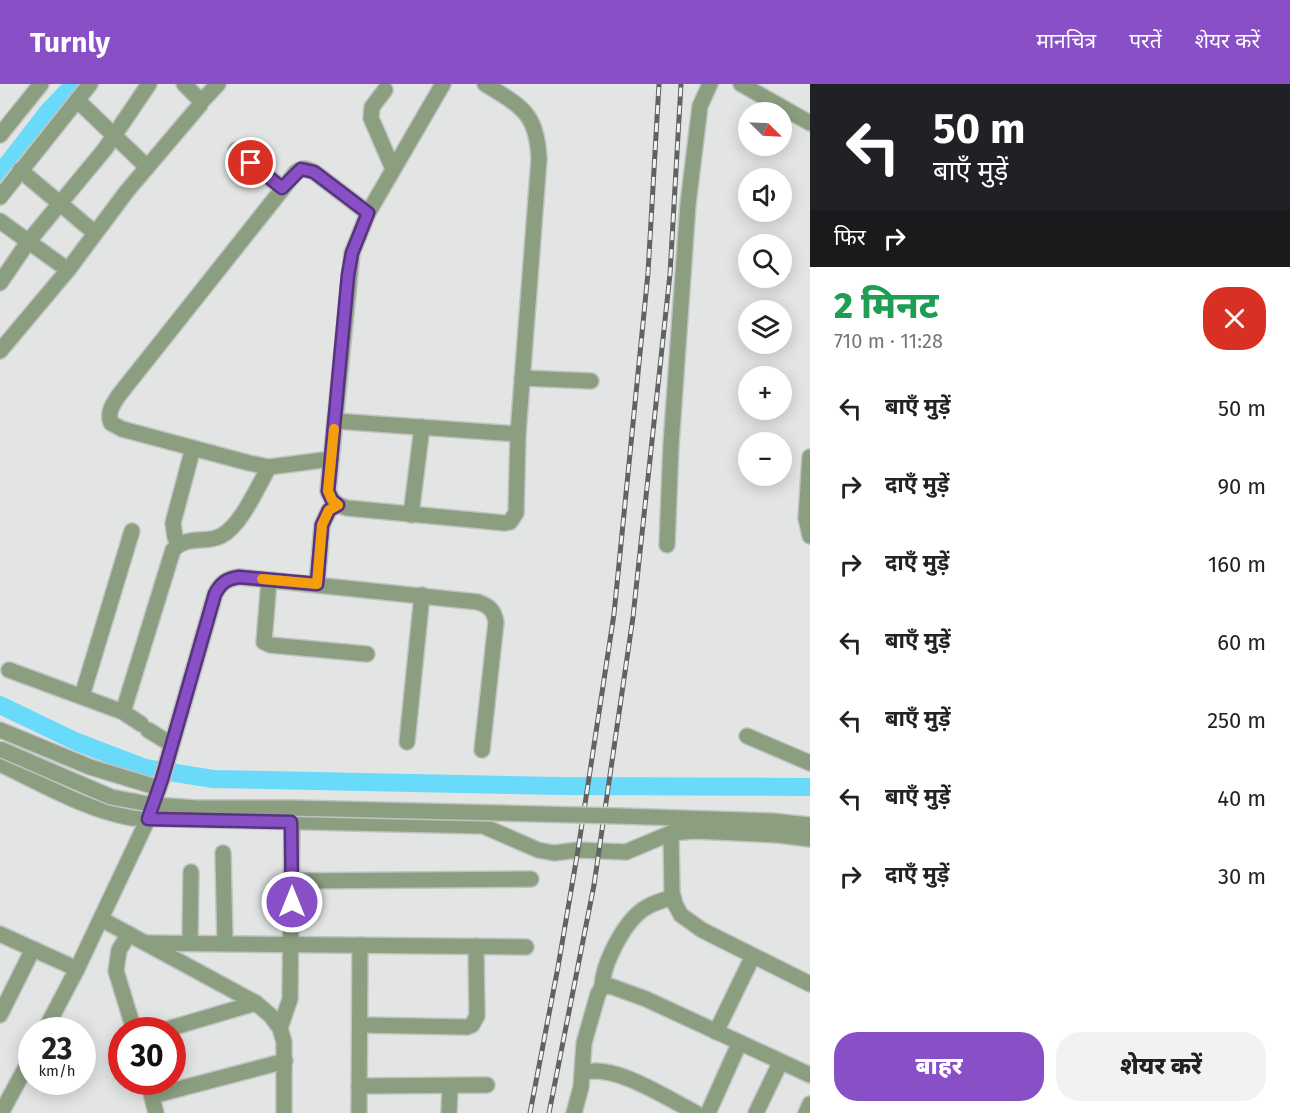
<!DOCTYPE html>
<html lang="hi">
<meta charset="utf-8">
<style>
body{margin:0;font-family:"Fira Sans","Noto Sans Devanagari",sans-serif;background:#f2f2f2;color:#222;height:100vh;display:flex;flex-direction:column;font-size:22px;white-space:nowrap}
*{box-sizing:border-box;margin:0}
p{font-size:20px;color:#767676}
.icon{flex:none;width:33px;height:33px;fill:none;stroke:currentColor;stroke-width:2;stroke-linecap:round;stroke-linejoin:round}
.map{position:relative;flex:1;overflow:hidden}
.sheet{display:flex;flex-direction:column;background:#fff;width:480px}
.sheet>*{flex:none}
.guide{background:#202124;color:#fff;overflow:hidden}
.needle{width:39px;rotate:114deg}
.buttons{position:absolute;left:738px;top:18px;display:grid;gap:12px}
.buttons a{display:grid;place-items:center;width:54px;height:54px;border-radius:50%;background:#fff;box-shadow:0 3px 15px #0003;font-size:30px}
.speed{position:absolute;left:18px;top:933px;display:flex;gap:12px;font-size:30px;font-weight:700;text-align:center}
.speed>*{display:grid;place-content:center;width:78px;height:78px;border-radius:50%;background:#fff;box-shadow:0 3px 15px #0003;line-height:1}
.speed small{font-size:15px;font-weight:400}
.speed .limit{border:9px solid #d22;background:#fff;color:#111}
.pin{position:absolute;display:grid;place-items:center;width:51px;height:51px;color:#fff;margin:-26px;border:3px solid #fff;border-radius:50%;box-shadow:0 2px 6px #0007}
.me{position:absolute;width:66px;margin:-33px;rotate:0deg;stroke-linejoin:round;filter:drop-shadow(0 0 4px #0008)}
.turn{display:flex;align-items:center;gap:21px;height:126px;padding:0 24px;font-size:27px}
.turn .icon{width:78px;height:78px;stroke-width:2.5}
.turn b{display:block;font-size:42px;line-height:51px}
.then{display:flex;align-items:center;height:57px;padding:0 24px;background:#0003;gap:12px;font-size:22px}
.round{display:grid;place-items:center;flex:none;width:63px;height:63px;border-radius:24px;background:#f2f2f2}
.head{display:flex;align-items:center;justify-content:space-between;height:102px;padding:0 24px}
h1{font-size:36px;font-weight:800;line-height:45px;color:#1e9e55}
.action{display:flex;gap:12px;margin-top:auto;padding:12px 24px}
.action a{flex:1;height:69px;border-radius:24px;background:#894fc6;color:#fff;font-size:24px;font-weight:800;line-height:69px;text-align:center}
.action a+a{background:#f2f2f2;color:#222}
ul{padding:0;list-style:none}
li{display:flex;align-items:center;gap:18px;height:78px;padding:0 24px}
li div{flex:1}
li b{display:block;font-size:22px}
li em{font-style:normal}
header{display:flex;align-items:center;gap:36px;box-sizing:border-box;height:84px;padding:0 30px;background:#894fc6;color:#fff}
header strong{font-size:28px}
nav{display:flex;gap:33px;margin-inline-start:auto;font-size:21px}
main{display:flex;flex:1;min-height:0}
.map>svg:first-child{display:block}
.water{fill:#69dafa}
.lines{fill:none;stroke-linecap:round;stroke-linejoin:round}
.river{stroke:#69dafa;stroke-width:18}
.minor-casing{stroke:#c0c3c1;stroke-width:18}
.minor{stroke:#8b9f80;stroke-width:15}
.rail-casing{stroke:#616362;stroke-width:5}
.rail{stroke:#eff2f0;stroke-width:3;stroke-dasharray:9;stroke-linecap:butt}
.minor-bridge-casing{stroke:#c0c3c1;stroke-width:18;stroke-linecap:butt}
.minor-bridge{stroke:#8b9f80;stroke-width:15}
.route-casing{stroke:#593381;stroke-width:15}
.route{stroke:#894fc6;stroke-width:10}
.slow{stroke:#f59e0b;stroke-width:10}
</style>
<header>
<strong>Turnly</strong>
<nav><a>मानचित्र</a><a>परतें</a><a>शेयर करें</a></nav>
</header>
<main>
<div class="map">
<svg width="810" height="1029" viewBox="0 0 810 1029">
<rect width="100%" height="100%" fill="#e2e5e3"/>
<!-- water -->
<path class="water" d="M62 0H79L0 98V75L41 22Z"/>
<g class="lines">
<!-- river -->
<path class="river" d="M0 621 77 658 145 684 213 695 560 702 810 703"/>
<defs>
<g id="minor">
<path d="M443 0 368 129 352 169 328 407C332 418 337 421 347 424L505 439 510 438 516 429 518 350 539 75C537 29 522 23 485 0"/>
<path d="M741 0 810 39"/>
<path d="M385 6 372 23 371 34 393 85"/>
<path d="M77 16 147 83"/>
<path d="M201 18 218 0"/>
<path d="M0 51 41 0"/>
<path d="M236 66 282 104"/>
<path d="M20 86 95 149"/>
<path d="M0 113 90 0"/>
<path d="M0 137 68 186"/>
<path d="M0 199 28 158 105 65 149 0"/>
<path d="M0 267 68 186 127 107 200 21 199 15 184 0"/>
<path d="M522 294 591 297"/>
<path d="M335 337 518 350"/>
<path d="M810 373 806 434 810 452"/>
<path d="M331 375 269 383 249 379 122 345 111 339C107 328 113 320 119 311L296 88C303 83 307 85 314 88L368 129"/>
<path d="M411 431 422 343"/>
<path d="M179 460 175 453 173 439 193 364"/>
<path d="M667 461 671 361 688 120 700 22 710 0"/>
<path d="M269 496 264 558 270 561 367 570"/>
<path d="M317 500 322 441 329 426 338 421"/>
<path d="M9 586 123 628 141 640"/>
<path d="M82 612 132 447"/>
<path d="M123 628 173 466C186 451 205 460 221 452 241 442 258 402 269 383"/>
<path d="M0 646 90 683 159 704"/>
<path d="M148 646 171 660"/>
<path d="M747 652 810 679"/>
<path d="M407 658 422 511"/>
<path d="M0 680C42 700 86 726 132 734L483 742 538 766 554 769 578 766 626 768 671 749 695 747 778 751 810 755"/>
<path d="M618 732 772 737 810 741"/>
<path d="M671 749 672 808 675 820 681 831 702 846 810 900"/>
<path d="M223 769 225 859"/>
<path d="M291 797 531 795"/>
<path d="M101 835 256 919 271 932 280 944"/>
<path d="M0 850 77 885"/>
<path d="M129 850 119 866 116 887 134 946"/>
<path d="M146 859 526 863"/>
<path d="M190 859 191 788"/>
<path d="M602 903C603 879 625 835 647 823 655 818 664 816 673 813"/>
<path d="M0 931 33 865"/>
<path d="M360 941 467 943 472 941 477 932 476 862"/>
<path d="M45 946 77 885 148 735 162 695 215 510C221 499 226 495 239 493L478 518C489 522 494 526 496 538L482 666"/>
<path d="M164 946 256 919"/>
<path d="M716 948 753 872"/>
<path d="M583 989C613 978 668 1015 696 1029"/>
<path d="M148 998 156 1029"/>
<path d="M359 1002 487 1001"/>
<path d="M152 1012 285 977"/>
<path d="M1 1029 32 972"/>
<path d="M284 1029V958L280 944 290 915 292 738"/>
<path d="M359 1029 360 861"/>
<path d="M449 1029 450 1002"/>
<path d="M574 1029 581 1003 584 959 598 910 602 903 610 902 646 915 810 991"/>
<path d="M708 1029 739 960"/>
<path d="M756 1029 780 979"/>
<path d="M806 1029 810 1020"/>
</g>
</defs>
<!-- minor casing -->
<use href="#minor" class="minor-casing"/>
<!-- minor -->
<use href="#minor" class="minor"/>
<defs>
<g id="rail">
<path d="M530 1029 558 883 578 766 614 530 648 189 659 0"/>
<path d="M549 1029 594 801 633 533 670 190 681 0"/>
</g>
</defs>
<!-- rail casing -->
<use href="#rail" class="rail-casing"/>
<!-- rail -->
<use href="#rail" class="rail"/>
<defs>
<path id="minor-bridge" d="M0 665 111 713 154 721 197 724H291L618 732"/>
</defs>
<!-- minor-bridge casing -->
<use href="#minor-bridge" class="minor-bridge-casing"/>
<!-- minor-bridge -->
<use href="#minor-bridge" class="minor-bridge"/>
</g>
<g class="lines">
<defs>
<path id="route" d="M251 79 282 104 301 85 314 88 368 129 352 169 348 191 328 407 332 416 338 421 329 426 322 441 317 500 239 493C226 495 221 499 215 510L162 695 148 735 291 738 292 818"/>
</defs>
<!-- route casing -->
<use href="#route" class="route-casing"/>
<!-- route -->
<use href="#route" class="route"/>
<!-- slow -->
<path class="slow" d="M262 495 317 500 322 441 329 426 338 421 332 416 328 407 334 345"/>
</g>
</svg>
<div class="buttons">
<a><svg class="needle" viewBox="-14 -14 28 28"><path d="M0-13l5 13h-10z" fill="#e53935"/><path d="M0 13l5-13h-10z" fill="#767676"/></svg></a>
<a><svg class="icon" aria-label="sound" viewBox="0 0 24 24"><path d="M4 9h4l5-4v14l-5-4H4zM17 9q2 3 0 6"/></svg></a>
<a><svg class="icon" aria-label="search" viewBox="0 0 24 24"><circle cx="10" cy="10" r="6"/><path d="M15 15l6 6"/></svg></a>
<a><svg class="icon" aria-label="layers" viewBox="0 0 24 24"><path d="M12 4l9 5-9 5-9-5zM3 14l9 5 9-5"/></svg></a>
<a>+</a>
<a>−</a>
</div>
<div class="speed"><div>23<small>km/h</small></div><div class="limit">30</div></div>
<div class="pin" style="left:251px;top:79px;background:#d93025"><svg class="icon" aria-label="arrive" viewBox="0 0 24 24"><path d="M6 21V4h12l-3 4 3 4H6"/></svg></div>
<svg class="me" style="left:292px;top:818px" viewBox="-20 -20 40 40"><circle r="17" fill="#894fc6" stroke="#fff" stroke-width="3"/><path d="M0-11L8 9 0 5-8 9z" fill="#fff"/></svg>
</div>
<section class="sheet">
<div class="guide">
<div class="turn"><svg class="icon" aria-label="left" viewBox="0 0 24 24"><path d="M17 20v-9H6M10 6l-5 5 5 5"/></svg><div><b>50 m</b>बाएँ मुड़ें</div></div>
<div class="then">फिर<svg class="icon" aria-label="right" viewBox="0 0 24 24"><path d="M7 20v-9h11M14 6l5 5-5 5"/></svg></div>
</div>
<div class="head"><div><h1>2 मिनट</h1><p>710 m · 11:28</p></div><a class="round" style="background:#d93025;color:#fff"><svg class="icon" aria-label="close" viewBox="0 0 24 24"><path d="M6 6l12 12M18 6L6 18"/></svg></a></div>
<ul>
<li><svg class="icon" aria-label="left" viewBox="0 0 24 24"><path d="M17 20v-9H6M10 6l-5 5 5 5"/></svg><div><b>बाएँ मुड़ें</b></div><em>50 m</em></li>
<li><svg class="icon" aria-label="right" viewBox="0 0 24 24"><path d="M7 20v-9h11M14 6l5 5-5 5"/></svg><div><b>दाएँ मुड़ें</b></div><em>90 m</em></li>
<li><svg class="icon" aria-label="right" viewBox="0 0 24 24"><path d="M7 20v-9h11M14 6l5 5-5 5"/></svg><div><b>दाएँ मुड़ें</b></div><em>160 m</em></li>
<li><svg class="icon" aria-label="left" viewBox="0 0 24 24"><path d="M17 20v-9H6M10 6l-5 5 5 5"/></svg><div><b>बाएँ मुड़ें</b></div><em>60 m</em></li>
<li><svg class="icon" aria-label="left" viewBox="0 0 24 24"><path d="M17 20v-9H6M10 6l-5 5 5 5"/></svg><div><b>बाएँ मुड़ें</b></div><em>250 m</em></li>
<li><svg class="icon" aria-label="left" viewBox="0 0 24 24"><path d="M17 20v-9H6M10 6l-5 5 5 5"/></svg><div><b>बाएँ मुड़ें</b></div><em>40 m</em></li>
<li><svg class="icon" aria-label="right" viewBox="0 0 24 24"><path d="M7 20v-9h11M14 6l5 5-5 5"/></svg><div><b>दाएँ मुड़ें</b></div><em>30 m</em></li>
</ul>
<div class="action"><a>बाहर</a><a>शेयर करें</a></div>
</section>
</main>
